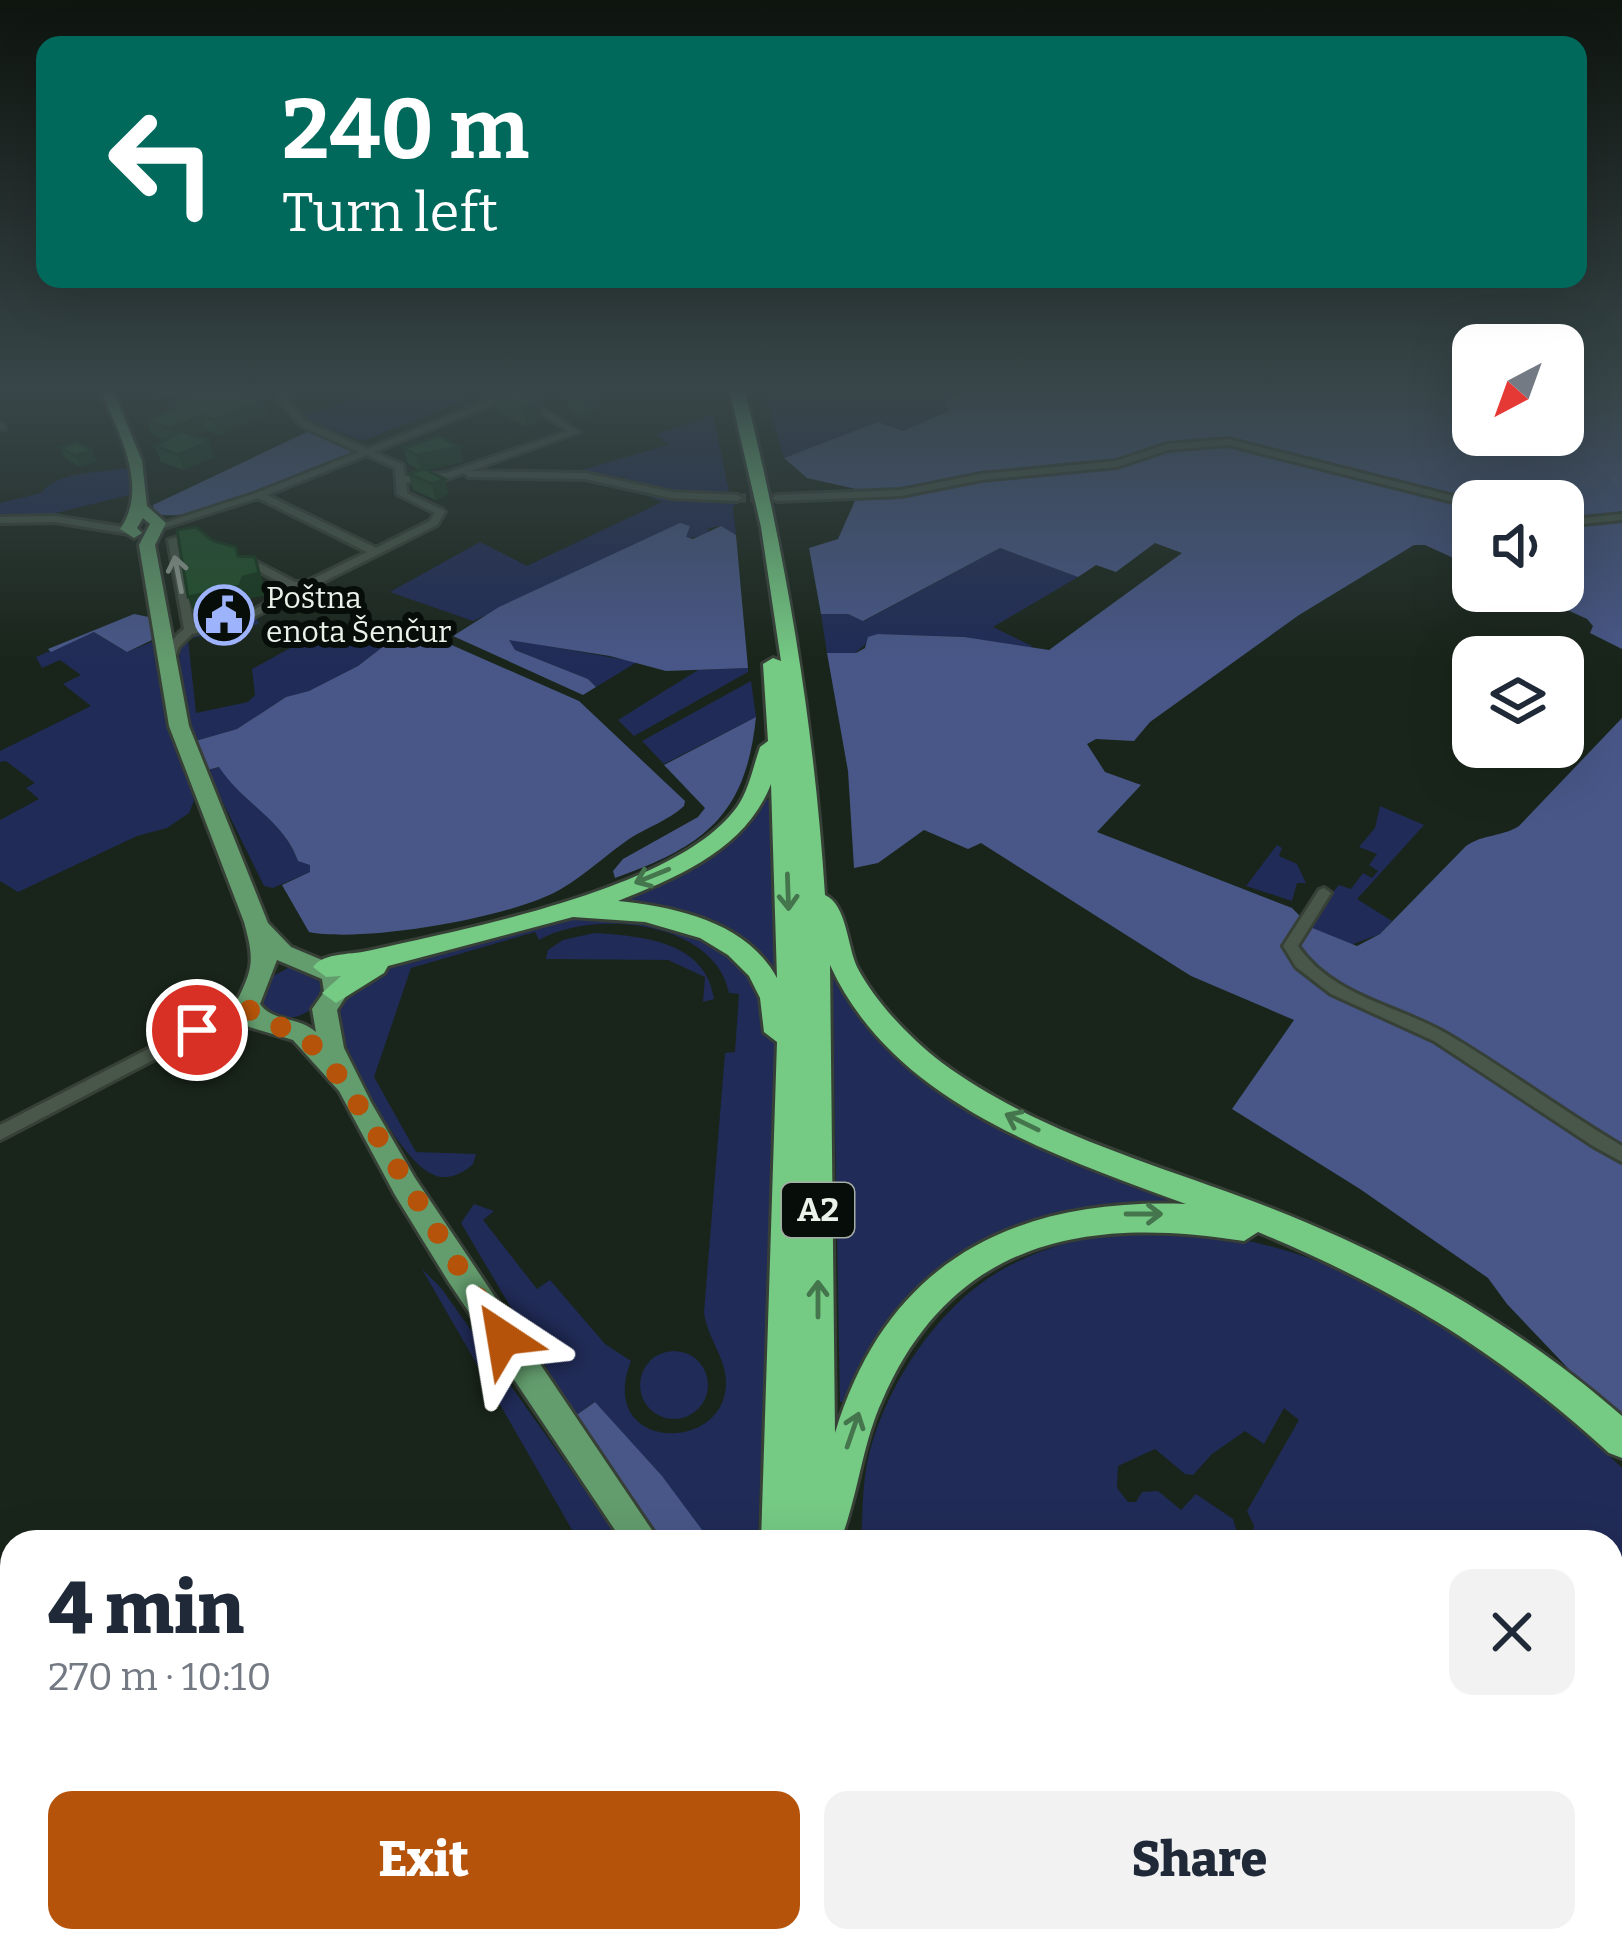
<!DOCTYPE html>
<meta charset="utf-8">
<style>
body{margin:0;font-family:Bitter,serif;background:#f2f2f3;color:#1f2937;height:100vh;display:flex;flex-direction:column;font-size:45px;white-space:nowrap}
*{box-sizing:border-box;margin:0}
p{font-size:39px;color:#747a83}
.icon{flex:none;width:66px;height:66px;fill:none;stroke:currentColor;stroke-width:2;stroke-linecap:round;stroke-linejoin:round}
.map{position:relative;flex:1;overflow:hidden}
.drawer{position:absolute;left:0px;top:1530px;width:1623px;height:423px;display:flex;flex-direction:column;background:#fff;border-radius:36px 36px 0 0;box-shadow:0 12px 48px #0002}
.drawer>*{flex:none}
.guide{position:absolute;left:36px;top:36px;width:1551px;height:252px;border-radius:24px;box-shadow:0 12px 48px #0002;background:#00695c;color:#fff;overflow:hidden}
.needle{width:78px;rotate:221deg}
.buttons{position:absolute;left:1452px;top:324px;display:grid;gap:24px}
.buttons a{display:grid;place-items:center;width:132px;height:132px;border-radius:24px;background:#fff;box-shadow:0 12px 48px #0002;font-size:60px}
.pin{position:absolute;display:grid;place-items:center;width:102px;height:102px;color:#fff;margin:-51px;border:6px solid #fff;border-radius:50%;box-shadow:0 3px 12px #0007}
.me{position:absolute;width:132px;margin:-66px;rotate:327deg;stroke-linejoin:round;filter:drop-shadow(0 0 9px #0008)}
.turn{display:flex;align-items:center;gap:42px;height:252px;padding:0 48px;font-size:54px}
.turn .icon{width:156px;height:156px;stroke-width:2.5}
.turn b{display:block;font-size:84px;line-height:102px}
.round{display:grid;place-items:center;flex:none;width:126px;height:126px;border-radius:24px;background:#f2f2f3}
.overview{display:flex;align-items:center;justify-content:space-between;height:204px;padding:0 48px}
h1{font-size:72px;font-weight:800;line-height:90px}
.button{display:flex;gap:24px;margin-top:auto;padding:24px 48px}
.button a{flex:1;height:138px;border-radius:24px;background:#b45309;color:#fff;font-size:48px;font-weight:800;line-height:138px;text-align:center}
.button a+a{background:#f2f2f3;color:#1f2937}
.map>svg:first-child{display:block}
.green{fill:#202b57}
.forest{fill:#485788}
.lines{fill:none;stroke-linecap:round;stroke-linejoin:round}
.minor-tunnel{stroke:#384439;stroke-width:9;stroke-dasharray:9 4.5;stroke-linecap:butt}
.minor-casing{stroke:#374037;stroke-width:6}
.primary-casing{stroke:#374037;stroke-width:6}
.motorway-casing{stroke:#374037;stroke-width:6}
.minor{fill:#49574a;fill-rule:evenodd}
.primary{fill:#639c6d;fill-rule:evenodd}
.motorway{fill:#75ca84;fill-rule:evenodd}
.wall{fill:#1c4524}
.shaded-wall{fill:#16381d}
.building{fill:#20502a;stroke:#16381d;stroke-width:3}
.oneway{stroke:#919d92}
.oneway2{stroke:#44754c}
.route{stroke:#b45309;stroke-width:21;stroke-dasharray:0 37.8}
.labels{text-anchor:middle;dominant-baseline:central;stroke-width:12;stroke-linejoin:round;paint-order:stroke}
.far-poi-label{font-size:30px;fill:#eaf2ea;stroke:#070d08;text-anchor:start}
.shield{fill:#070d08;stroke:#a6ada6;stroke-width:3}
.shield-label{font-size:33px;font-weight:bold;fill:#eaf2ea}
</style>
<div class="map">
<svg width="1622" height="1952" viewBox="0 0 1622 1952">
<rect width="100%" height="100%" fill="#19251a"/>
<!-- green -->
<g class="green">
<path d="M388 388H449L469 398 363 441 301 417Z"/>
<path d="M784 388H950L960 394 946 402 949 411 903 431 878 423 784 458 765 395Z"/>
<path d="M713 415 730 496 666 491 621 480 625 476 616 479 578 471 668 445 656 434Z"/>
<path d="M123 468 130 470 133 494 56 513 0 518V503L41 493C59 470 100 474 123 468Z"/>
<path d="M628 488 674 497 739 500 733 507 736 535 720 526 709 528 707 536 685 538 556 583 473 621 390 592 480 542 527 566 662 502Z"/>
<path d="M1000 548 1078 577 993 627 1032 646 1028 649 964 637 878 634 855 653H827L821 614H848L864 621Z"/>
<path d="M256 618 259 624 188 639 196 713 248 702 255 695 252 669 332 625 346 630 359 626 389 642 358 666 309 691 286 697 237 729 192 742 177 686 181 640 197 630Z"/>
<path d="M94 632 127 652 154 641 194 801 189 813 167 828 137 836 18 892 0 881V820L39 799 26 788 35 783 6 761 0 762V751L91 706 63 684 81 675 60 660 42 668 36 657Z"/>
<path d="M509 639 637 662 596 687 588 679 515 650 509 647Z"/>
<path d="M748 668V672L634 736 618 720 698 670Z"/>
<path d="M751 681 756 717 664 764 642 741Z"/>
<path d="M220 767C244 805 281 817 298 861L310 864V872L273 888 264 886 207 770Z"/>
<path d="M763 800H773L775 978C707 911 690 905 595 901L625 891Z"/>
<path d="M1380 806 1424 825 1357 899 1392 921 1380 934 1348 946 1305 925 1339 885 1351 889 1363 873 1372 878 1378 871 1369 865 1377 854 1359 847 1375 828Z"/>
<path d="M1277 845 1282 848 1279 856 1297 864 1306 883H1297L1292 901 1246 886Z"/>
<path d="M614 913 662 917 736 953 773 1013 776 1064 758 1542H711L594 1402 575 1416 461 1223 474 1204 494 1211 483 1220 537 1289 550 1280 605 1344 631 1361C595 1452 727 1455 726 1382 726 1357 707 1338 704 1312L725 1053 735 1052 739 994 729 993C715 920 592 909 539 940L535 932 411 968 374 1077 416 1152 476 1154 473 1164C461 1175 445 1182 430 1173 397 1155 347 1057 331 1021 336 1011 341 998 348 989 378 953 565 917 614 913Z"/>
<path d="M594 933C642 936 706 941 714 999L703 1002 705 977 668 960 546 959 548 950 563 940Z"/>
<path d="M832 964 914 1062 1209 1205 1089 1209 1021 1226 986 1243 854 1402H840Z"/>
<path d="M288 968H313L330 985C312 1015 299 1022 264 1016L256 994 264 981Z"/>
<path d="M1111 1231C1141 1232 1172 1231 1203 1234 1357 1248 1515 1363 1622 1468V1952H1027L1023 1941H1611V1542H1251L1254 1526 1247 1511 1299 1420 1284 1408 1264 1444 1245 1431 1212 1454 1193 1475 1185 1474 1155 1449 1118 1466 1117 1488 1128 1502H1136L1142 1492 1158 1491 1181 1510 1196 1494 1233 1519 1236 1529 1228 1542H861C863 1515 862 1485 868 1459 884 1389 935 1310 998 1272 1033 1251 1071 1241 1111 1231Z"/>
<path d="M422 1269 441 1288 622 1542H579Z"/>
<circle cx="674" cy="1385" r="34"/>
</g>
<!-- forest -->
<g class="forest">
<path d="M950 388H1473V435H1563V388H1622V649L1590 633 1593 626 1587 619 1526 591H1563V501H1473V567L1425 545H1414L1299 615 1150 722 1134 741 1096 739 1087 744 1105 772 1141 785 1097 832 1292 908 1299 915 1298 928 1305 925 1357 946 1380 934 1466 846C1483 834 1502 837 1519 826L1622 718V1425L1507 1304 1488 1278 1360 1189 1232 1109 1294 1020 1191 976 981 843 968 849 924 830 878 863 854 868 848 771 827 653H856L865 648 868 637 878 634 964 637 1049 650 1182 553 1155 543 1116 572 1096 565 1078 577 1000 548 863 621 848 614H821L809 548 838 539 858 494 856 489 807 478 784 458 878 422 903 431 949 411 945 401 959 394Z"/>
<path d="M307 432 353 451C319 473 190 527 154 513L153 505Z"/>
<path d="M680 523 690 526 686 537 693 539 721 526 736 535 748 668 666 671 610 656 509 640 515 650 588 679 596 687 583 695 453 636 499 607Z"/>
<path d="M134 614 149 617 152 640 127 652 94 632 51 652 48 649Z"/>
<path d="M429 635 579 701 685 801 684 806C668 821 647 827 629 839 606 855 585 875 561 889 512 918 364 943 309 932L282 885 310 872V865L298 861C283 819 243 804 219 767L207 770 192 742 237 729 286 697 309 691 358 666 389 642 402 648Z"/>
<path d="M756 717C746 815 705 846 615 878L613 871 623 859 698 817 705 808 664 765Z"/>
<path d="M595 1402 662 1476 711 1542H664L575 1416Z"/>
</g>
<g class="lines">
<!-- minor-tunnel -->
<path class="minor-tunnel" d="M737 498H777"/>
<defs>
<g id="minor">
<path d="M268 388H277L307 422 367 449 515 390 579 432 470 471 585 473 672 492 737 495 742 498 737 501 672 498 585 479 468 477 464 473 447 479 406 482 407 493 443 510 445 512 437 525 313 587 310 594 296 595 252 618 192 634 179 647 173 663H165L163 661C167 647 172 638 184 629L168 540 194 531 199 534 177 543 194 625 250 612 286 592 289 587 241 562V558H249L295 582H306L367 552 258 498 161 529 152 527 256 493 359 452 301 426ZM514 396 568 431 446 473 405 476 403 465 374 452ZM367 455 395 468 397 494 435 513 430 521 376 548 267 495Z"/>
<path d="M0 423 5 425V429H0Z"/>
<path d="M1228 439 1473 501V507L1228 445 1168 450 1117 467 981 480 901 496 777 501 772 498 777 495 901 490 981 474 1116 461 1167 444Z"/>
<path d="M1622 514V520L1563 526V520Z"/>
<path d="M55 516 129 528 134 531 129 534 55 522 0 523V517Z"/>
<path d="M1324 888 1331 893 1298 946C1333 997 1398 1005 1449 1035 1508 1070 1563 1111 1622 1146V1162L1593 1146 1434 1041 1331 994 1296 967 1283 946 1319 890Z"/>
<path d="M248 990 253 992 256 996 253 1000 228 1021 0 1140V1125L218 1013Z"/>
</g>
<g id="primary">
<path d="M99 388H112L142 461 147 506 166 523 155 545 189 726 268 923 291 947 341 968 348 993 337 1010 344 1048 372 1104 415 1178 660 1542H623L448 1281 395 1195 339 1091 293 1040 249 1027 235 1005C253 968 255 962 244 922L169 726 139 545 150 524 143 518 137 528 142 533 134 538 120 529C150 487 118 430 99 388ZM277 960 322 979 324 992 312 1009 316 1032C300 1017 273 1022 260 1004Z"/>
<path d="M909 1941H954L959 1952H914Z"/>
</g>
<g id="motorway">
<path d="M729 388H744C786 556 814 722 825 895 847 905 847 946 857 967 876 1003 909 1037 941 1062 1034 1131 1149 1162 1255 1202 1391 1254 1512 1320 1622 1416V1458L1609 1453C1497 1351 1397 1290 1258 1232L1244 1241C1087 1216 952 1239 882 1401 862 1445 858 1496 840 1542H761L777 1042 764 1032 760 998 749 976 728 955 700 938 645 922 573 917 388 966 384 973 336 1003 322 993 341 976 326 977 313 967C323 952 354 955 372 950 467 928 678 889 737 807 749 790 753 767 760 747L768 741 763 664 773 658 781 661 761 527ZM771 784 777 978C747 922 676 907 618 901 678 877 746 849 771 784ZM830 965C893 1103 1054 1155 1186 1204 1015 1198 887 1260 835 1433Z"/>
<path d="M733 1941H822L821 1952H733Z"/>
</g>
</defs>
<!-- minor casing -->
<use href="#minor" class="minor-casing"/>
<!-- primary casing -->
<use href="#primary" class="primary-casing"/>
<!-- motorway casing -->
<use href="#motorway" class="motorway-casing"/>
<!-- minor -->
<use href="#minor" class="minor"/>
<!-- primary -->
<use href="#primary" class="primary"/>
<!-- motorway -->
<use href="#motorway" class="motorway"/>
</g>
<!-- wall -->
<g class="wall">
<path d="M155 388H230L267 414 219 435 206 430 193 436 214 457 184 470 161 462 155 446 166 440 152 435 146 421 170 410 168 404 192 394 190 392 158 397Z"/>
<path d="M566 388H596L599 411 583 417 569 410Z"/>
<path d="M493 393 540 400 543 420 526 426 497 413Z"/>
<path d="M60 448 97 461 80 467 65 458Z"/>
<path d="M404 448 463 462 424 470 445 479 448 494 436 500 413 490 409 474 420 470 408 464Z"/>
</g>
<!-- shaded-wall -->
<g class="shaded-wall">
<path d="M155 388H189L190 392 158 397Z"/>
<path d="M580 388H596L599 411 583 417Z"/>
<path d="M262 399 267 414 219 435 214 420Z"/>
<path d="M540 400 543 420 526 426 523 406Z"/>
<path d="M201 415 206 430 176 444 170 429Z"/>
<path d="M209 441 214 457 184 470 178 455Z"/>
<path d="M460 447 463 462 420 470 416 455Z"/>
<path d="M92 450 97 461 80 467 76 456Z"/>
<path d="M445 479 448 494 436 500 432 484Z"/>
<path d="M236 547 244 569 255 557 267 595 251 598 248 608 197 620 188 597 238 556Z"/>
</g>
<!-- building -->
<g class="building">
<path d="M190 388H230L262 399 214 420 201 415 170 429 146 421 177 407 168 404 193 394Z"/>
<path d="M505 388H513L540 400 523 406 493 393Z"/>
<path d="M182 431 209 441 178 455 155 446Z"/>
<path d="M438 436 460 447 416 455 404 448Z"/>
<path d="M77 442 92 450 76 456 60 448Z"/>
<path d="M423 469 445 479 432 484 409 474Z"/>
<path d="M196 527 213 541 236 547 238 556 255 557 259 573 243 577 240 586 188 597 177 530Z"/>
</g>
<!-- one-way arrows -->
<defs><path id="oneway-shaft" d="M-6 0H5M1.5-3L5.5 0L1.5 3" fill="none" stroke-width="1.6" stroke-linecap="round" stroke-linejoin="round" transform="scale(3)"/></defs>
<use class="oneway" href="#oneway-shaft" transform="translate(178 574) rotate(-101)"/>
<g class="oneway2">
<use href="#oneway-shaft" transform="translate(652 876) rotate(158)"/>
<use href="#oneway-shaft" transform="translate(788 892) rotate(88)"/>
<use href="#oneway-shaft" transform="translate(1022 1122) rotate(-154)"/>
<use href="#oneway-shaft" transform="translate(1144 1214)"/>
<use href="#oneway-shaft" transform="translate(818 1299) rotate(-90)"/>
<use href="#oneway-shaft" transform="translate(853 1430) rotate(-71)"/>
</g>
<!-- sky -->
<linearGradient id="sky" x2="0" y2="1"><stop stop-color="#0e140e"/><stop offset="0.59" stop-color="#384649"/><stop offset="1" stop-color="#384649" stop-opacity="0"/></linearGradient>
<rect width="1622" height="662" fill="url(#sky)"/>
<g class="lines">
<!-- route -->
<path class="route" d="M197 1030 248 996 250 1014 257 1020 302 1033 344 1082 503 1338"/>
</g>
<!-- icons -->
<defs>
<symbol id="civic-ring" viewBox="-11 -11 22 22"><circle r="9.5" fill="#070d08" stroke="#9db4fd" stroke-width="1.5"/><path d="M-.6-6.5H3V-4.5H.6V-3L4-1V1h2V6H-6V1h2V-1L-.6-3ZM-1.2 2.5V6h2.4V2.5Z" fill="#9db4fd"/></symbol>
</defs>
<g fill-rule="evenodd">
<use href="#civic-ring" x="191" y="582" width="66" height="66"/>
</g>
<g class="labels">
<!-- far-poi labels -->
<g class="far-poi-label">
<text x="266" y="598">Poštna<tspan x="266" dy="34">enota Šenčur</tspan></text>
</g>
<!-- shield labels -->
<rect class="shield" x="782" y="1183" width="72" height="54" rx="9"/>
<g class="shield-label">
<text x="818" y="1210">A2</text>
</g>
</g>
</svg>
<div class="buttons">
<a><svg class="needle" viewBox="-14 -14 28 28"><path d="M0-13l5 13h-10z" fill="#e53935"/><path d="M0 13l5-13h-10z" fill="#747a83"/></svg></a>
<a><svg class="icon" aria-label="sound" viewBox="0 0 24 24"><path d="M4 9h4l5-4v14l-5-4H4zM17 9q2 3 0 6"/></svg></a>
<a><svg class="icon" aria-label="layers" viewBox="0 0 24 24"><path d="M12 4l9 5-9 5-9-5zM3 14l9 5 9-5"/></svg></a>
</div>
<div class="pin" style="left:197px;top:1030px;background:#d93025"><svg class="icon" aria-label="arrive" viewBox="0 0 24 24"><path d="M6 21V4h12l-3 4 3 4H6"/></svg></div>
<svg class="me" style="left:503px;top:1338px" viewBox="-20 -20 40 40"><path d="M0-17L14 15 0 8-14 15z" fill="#b45309" stroke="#fff" stroke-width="4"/></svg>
<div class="guide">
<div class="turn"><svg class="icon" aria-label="left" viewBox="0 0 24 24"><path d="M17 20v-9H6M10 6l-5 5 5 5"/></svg><div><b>240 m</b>Turn left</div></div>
</div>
<section class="drawer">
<div class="overview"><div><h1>4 min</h1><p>270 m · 10:10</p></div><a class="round"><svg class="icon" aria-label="close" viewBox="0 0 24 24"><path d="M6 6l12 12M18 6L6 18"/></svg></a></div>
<div class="button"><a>Exit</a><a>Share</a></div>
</section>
</div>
